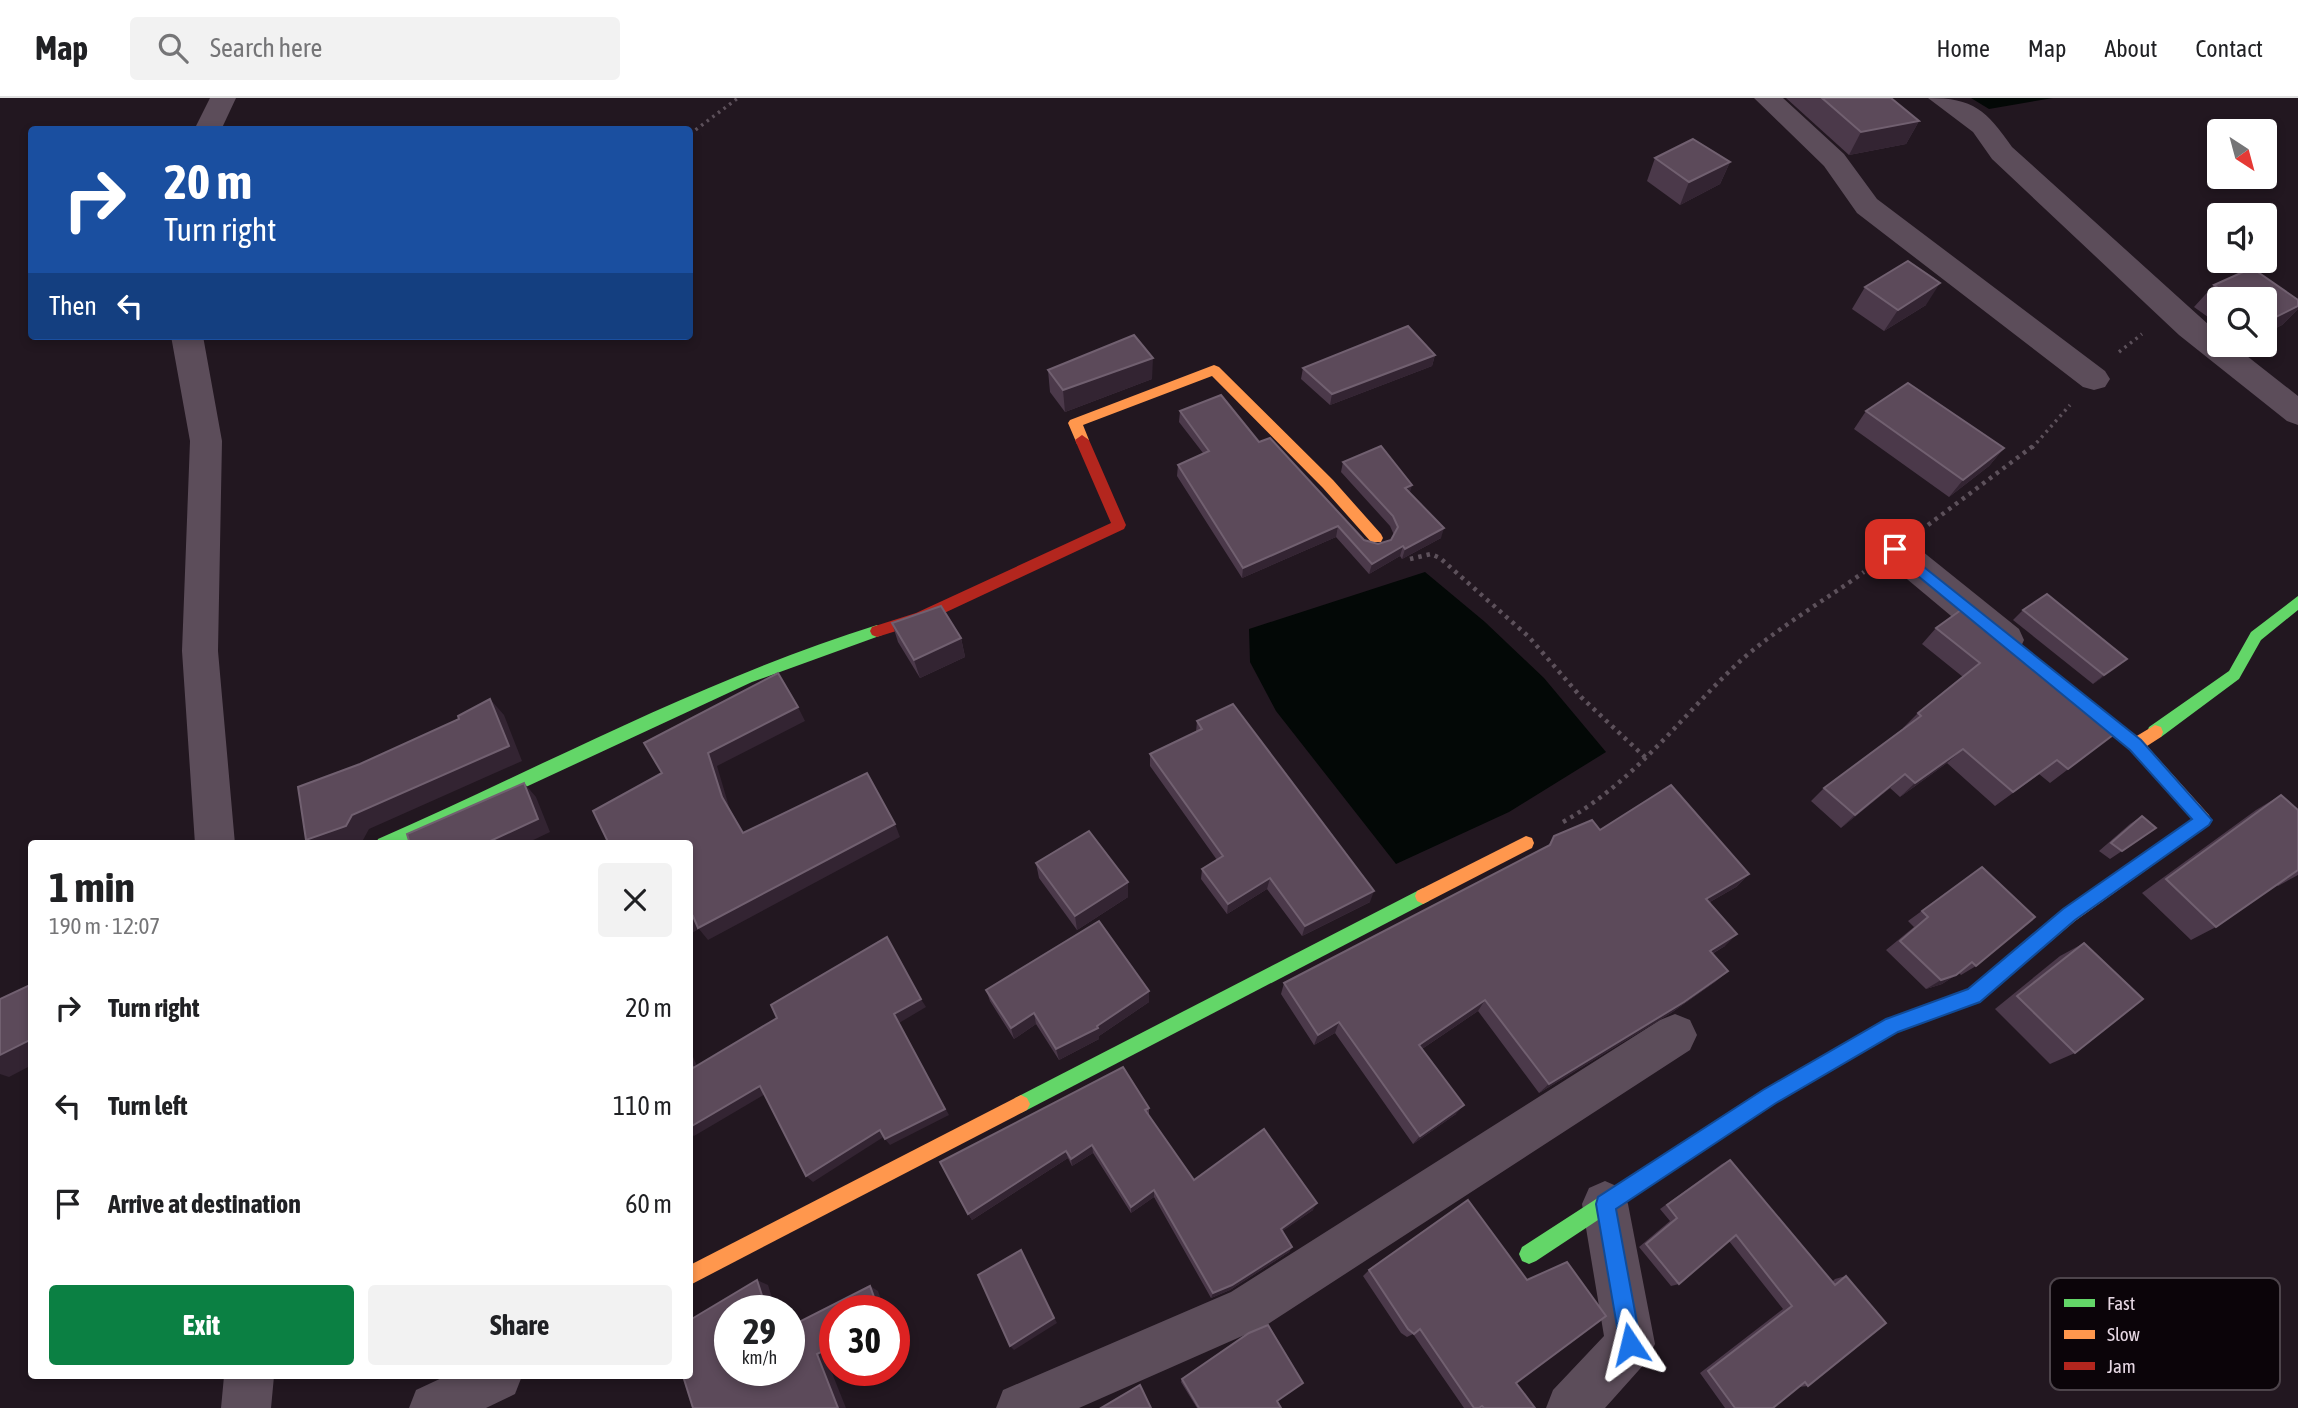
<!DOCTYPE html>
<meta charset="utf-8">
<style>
body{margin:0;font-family:"Asap Condensed",sans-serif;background:#f2f2f2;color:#202124;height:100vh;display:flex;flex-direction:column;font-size:26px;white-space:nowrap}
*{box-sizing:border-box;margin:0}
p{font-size:23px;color:#757577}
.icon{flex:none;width:38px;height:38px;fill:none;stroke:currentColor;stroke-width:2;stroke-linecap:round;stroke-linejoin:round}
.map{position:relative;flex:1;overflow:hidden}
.drawer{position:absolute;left:28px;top:742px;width:665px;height:539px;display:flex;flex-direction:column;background:#fff;border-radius:7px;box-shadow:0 4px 10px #0003}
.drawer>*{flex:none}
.top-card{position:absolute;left:28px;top:28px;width:665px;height:214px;border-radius:7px;box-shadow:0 4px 10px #0003;background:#1a4fa0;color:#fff;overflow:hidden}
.needle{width:46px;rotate:144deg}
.tools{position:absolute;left:2207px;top:21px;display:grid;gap:14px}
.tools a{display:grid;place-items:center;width:70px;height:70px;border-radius:7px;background:#fff;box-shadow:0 4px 10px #0003;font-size:35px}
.speed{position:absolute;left:714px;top:1197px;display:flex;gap:14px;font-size:35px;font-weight:700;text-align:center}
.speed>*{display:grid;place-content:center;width:91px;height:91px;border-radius:50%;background:#fff;box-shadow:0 4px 10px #0003;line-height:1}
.speed small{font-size:18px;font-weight:400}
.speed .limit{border:10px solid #d22;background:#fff;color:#111}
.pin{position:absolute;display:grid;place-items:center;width:60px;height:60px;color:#fff;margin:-30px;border-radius:14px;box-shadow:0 4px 10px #0006}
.me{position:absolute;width:77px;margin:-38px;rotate:350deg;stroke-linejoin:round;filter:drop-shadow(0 0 5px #0008)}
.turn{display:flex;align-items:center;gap:24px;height:147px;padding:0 21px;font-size:32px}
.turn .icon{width:91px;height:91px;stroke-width:2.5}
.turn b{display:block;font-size:49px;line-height:60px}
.then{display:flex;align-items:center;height:66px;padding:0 21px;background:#0003;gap:14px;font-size:26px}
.round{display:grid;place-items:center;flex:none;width:74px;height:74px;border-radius:7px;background:#f2f2f2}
.head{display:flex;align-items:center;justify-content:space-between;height:119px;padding:0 21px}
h1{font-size:42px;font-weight:700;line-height:52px}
.primary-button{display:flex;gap:14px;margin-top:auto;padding:14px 21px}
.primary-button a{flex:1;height:80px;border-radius:7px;background:#0b8043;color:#fff;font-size:28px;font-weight:700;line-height:80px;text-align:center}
.primary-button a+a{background:#f2f2f2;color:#202124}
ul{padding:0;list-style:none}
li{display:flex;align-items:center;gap:21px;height:98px;padding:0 21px}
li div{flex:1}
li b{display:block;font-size:26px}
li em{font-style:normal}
header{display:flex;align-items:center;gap:42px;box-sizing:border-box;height:98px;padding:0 35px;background:#fff;border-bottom:2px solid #e0e0e0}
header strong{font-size:33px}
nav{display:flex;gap:38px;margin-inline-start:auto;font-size:24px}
.search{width:490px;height:63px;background:#f2f2f2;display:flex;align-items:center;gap:18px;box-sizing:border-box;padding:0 24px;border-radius:7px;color:#757577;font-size:26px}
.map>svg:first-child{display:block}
.water{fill:#030806}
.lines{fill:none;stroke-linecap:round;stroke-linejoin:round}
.path-far1{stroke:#5d515b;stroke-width:3.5;stroke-dasharray:2.5 4.5;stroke-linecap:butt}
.path{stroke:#5d515b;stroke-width:4.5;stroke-dasharray:3.5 5;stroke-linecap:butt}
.street{fill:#5c4d5a;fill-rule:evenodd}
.fast{fill:#63d668;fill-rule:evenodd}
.slow{fill:#ff974d;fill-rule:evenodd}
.jam{fill:#b3261e;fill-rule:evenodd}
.wall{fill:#4b394a}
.shaded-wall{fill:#332432}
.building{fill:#5c4a5a;stroke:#716070;stroke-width:2}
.route{fill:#1a73e8;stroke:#114b97;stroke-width:2}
.key{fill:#0b0409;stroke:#4d444b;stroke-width:2}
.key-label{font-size:19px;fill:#e7d8e4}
</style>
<header>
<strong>Map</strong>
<div class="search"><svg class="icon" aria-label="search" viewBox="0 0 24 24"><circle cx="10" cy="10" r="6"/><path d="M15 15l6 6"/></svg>Search here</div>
<nav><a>Home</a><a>Map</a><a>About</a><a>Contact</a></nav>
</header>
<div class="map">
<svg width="2298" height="1310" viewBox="0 0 2298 1310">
<rect width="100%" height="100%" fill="#221720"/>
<!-- water -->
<g class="water">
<path d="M1971 0H2053L1989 11Z"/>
<path d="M1425 474 1485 524 1544 580 1606 654 1509 714 1396 766 1276 613 1250 564 1249 531Z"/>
</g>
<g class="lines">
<!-- path-far1 -->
<g class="path-far1">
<path d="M690 36 738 0"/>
<path d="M2119 254 2142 236"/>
<path d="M2032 350 2070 307"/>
</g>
<!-- path -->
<g class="path">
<path d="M1928 427 2033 348"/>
<path d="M1410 461 1431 456 1440 460 1529 539 1581 599 1647 661"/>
<path d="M1563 724C1634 684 1679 621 1737 566 1771 534 1825 502 1864 474"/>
</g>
<!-- street -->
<g class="street">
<path d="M210 0H236L221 32H194Z"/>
<path d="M1754 0H1783L1844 56 1877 101 2105 273 2110 281 2105 289 2094 292 2083 289 1857 115 1824 68Z"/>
<path d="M1928 0C1974 0 1986 12 2012 49L2219 236V247H2233L2298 298V327L2287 323 2179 237 1992 61 1973 34Z"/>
<path d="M171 238H203L222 343 218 553 235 746H195L182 553 190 343Z"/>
<path d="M1895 437 1907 441 2019 531 2024 542 2019 553 2006 557 1993 553 1883 461 1878 451 1883 441Z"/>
<path d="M1675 916 1690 922 1697 937 1690 952 1265 1228 1079 1310H996L1003 1292 1231 1194 1660 922Z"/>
<path d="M1605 1083 1621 1090 1628 1106 1655 1246 1647 1263 1605 1310H1546L1553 1292 1604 1238 1582 1106 1589 1090Z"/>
<path d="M224 1278H274L271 1310H221Z"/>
<path d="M446 1278H522L515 1296 486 1310H409L416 1292Z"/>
</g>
<!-- fast -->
<g class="fast">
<path d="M2298 498V512L2261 542 2239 581 2161 639H2149L2147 634 2149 629 2229 573 2251 534Z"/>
<path d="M877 527 884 533 882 537 752 584 403 746H376L378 741C544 668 704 581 877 527Z"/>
<path d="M1423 790 1429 793 1431 798 1429 803 1027 1012 1021 1015 1015 1012 1012 1006 1015 1000Z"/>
<path d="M1845 946 1851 949 1854 955 1851 961 1775 1005 1536 1163 1529 1166 1522 1163 1519 1156 1522 1149 1763 993Z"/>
</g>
<!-- slow -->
<g class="slow">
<path d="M1214 267 1219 269 1333 382 1381 436 1383 440 1381 444H1371L1323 390 1212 278 1083 327 1089 342 1082 347 1077 346 1068 325 1070 322Z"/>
<path d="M2155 627 2161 629 2163 634 2161 639 2147 648 2209 717 2211 722 2209 727 2075 823 1979 904 1897 934 1845 964 1839 961 1836 955 1839 949 1886 921 1967 892 2063 811 2192 721 2128 647 2130 642Z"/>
<path d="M1526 738 1532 740 1534 745 1532 750 1429 803 1423 806 1417 803 1415 798 1417 793Z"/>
<path d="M1021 997 1027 1000 1030 1006 1027 1012 690 1187V1167Z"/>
</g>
<!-- jam -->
<path class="jam" d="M1082 337 1089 342 1126 427 1124 431 925 524 877 539 872 537 870 533 872 529 916 515 1111 425 1075 342Z"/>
</g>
<!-- wall -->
<g class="wall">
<path d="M1786 0H1891L1919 23 1906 46 1849 57Z"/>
<path d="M1655 60 1730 64 1720 86 1680 107 1647 83Z"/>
<path d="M2252 170 2298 202V211L2282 227 2264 236V201H2219V227L2194 209 2214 187Z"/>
<path d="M1865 189 1926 207 1884 233 1852 211Z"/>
<path d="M1435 257 1432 268 1330 307 1301 281 1303 270Z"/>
<path d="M1048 272 1152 281 1065 314 1050 294Z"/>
<path d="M1180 313 1259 344 1364 442 1378 446 1391 442 1394 437 1390 428 1341 374 1343 364 1410 395 1441 440 1402 461 1400 458 1369 476 1336 439 1242 480 1177 378 1178 367 1203 355 1179 324Z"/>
<path d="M1866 313 2004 350 1989 368 1949 399 1854 331Z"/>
<path d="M2023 512 2127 561 2093 586 2013 522Z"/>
<path d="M892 525 961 540 965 559 920 580 898 544Z"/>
<path d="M1936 530 2121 631 2050 685 2039 676 1995 708 1947 665 1900 699 1890 690 1841 730 1811 703 1824 690 1904 630H1903L1918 615 1963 579 1922 546Z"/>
<path d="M1197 623 1370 804 1302 838 1267 791 1227 816 1201 781 1202 771 1217 762 1150 668V656L1196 634Z"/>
<path d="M2281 697 2298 712V777L2278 788 2277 787 2216 829 2191 842 2142 795 2256 712Z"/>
<path d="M2142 718 2122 753 2110 761 2099 753 2130 726Z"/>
<path d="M1600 732 1749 776 1736 789 1710 804 1725 848 1712 856 1728 873 1715 884 1671 915 1539 995 1478 913 1422 951 1456 1016 1413 1046 1335 935 1314 947 1281 896 1284 885 1548 748 1554 738Z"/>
<path d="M1036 765 1128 799 1077 832 1039 780Z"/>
<path d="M1982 769 1976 868 1961 877 1959 875 1942 886 1926 891 1886 852 1914 829 1908 823Z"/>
<path d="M2084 845 2075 955 2050 966 1995 911 2060 858Z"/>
<path d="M986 892 1149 904 1099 938V941L1059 962 1036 926 1014 941 990 903Z"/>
<path d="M1149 1010V1018L1194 1082 1313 1112 1282 1133 1292 1149 1289 1154 1230 1192 1211 1200 1154 1099 1131 1115 1093 1055 1072 1068 1068 1060 972 1122 940 1064Z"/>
<path d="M1730 1062 1832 1184 1835 1181 1846 1178 1808 1288 1798 1289 1773 1310H1725L1700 1275 1783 1211 1729 1143 1679 1186 1671 1188 1639 1149 1670 1123 1660 1111 1722 1066Z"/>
<path d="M1369 1172 1516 1285 1535 1310H1464L1413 1236 1407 1239 1401 1235 1363 1178Z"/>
<path d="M1182 1281 1277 1303 1281 1310H1197L1181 1284Z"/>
</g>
<!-- shaded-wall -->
<g class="shaded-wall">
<path d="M1919 23 1906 46 1849 57 1861 34Z"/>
<path d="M1730 64 1720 86 1680 107 1689 84Z"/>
<path d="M1940 185 1926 207 1884 233 1898 212Z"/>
<path d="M2298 208V211L2282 227 2264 236V226L2266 224Z"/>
<path d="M1435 257 1432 268 1330 307 1332 296Z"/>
<path d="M1153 260 1152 281 1065 314 1063 292Z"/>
<path d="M2004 350 1989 368 1949 399 1963 382Z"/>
<path d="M1412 387 1409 398 1405 390Z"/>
<path d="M1338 428 1336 439 1242 480 1243 470Z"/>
<path d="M1444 430 1441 440 1402 461 1405 451Z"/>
<path d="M1403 448 1400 458 1369 476 1372 466Z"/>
<path d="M961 540 965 559 920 580 914 562Z"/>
<path d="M2127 561 2115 571 2093 586 2104 577Z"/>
<path d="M490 601 504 617 522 663 369 731 363 742 354 746H310L306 742 352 717Z"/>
<path d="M798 609 805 623 717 668 730 712 751 748 722 699 708 655Z"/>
<path d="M1963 651 1947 665 1900 699 1915 685Z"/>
<path d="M1905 676 1890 690 1841 730 1855 717Z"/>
<path d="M524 685 536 699 550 734 525 746H484Z"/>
<path d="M895 726 900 739 708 842 699 831 690 836V820Z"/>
<path d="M1749 776 1736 789 1694 813 1706 801Z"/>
<path d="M1270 780 1267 791 1227 816 1228 806Z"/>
<path d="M1128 784V799L1077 832 1075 818Z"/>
<path d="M1374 793 1370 804 1302 838 1305 828Z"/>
<path d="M1737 836 1725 848 1697 864 1710 853Z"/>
<path d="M1728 873 1715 884 1671 915 1539 995 1549 986Z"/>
<path d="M1956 877 1942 886 1926 891 1941 882Z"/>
<path d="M1149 893V904L1099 938V941L1059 962 1056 951 1097 928Z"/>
<path d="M921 901 926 909 899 925 949 1017 890 1047 885 1041 894 916Z"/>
<path d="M1485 902 1478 913 1413 957 1419 947Z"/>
<path d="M1034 915 1036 926 1014 941 1011 930Z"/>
<path d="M1339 924 1335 935 1314 947 1318 937Z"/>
<path d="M32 941V967L9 979 0 976V957Z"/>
<path d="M690 952 701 977 693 970 690 962Z"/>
<path d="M760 988 767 995 694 1038 690 1035V1029Z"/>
<path d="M1464 1007 1456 1016 1413 1046 1420 1038Z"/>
<path d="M880 1032 885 1038 813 1084 806 1078Z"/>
<path d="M1092 1047 1093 1055 1072 1068 1071 1061Z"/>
<path d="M1066 1053 1068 1060 972 1122 968 1116Z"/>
<path d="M1154 1092V1099L1131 1115V1109Z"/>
<path d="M1317 1105 1313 1112 1277 1137 1281 1131Z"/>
<path d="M1292 1149 1289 1154 1230 1192 1211 1200 1213 1195Z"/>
<path d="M1021 1152 1057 1225 1014 1252 1010 1248Z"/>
<path d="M757 1182 768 1187 776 1213H767Z"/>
<path d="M870 1188 878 1193 885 1213H879Z"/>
<path d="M835 1247V1255L826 1260 846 1310H838L817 1256Z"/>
</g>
<!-- building -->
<g class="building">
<path d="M1822 0H1891L1919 23 1861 34Z"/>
<path d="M1693 41 1730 64 1689 84 1655 60Z"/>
<path d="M1908 163 1940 185 1898 212 1865 189Z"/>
<path d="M2252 170 2298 202V208L2266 224 2264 223V201H2234L2214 187Z"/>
<path d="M1408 228 1435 257 1332 296 1303 270Z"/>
<path d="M1134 237 1153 260 1063 292 1048 272Z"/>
<path d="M1908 285 2004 350 1963 382 1866 313Z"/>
<path d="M1221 297 1259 344 1270 340 1364 442 1378 446 1391 442 1398 429 1393 418 1343 364 1381 348 1412 387 1405 390 1444 430 1405 451 1403 448 1372 466 1338 428 1243 470 1178 367 1209 353 1180 313Z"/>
<path d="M2047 496 2127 561 2104 577 2023 512Z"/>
<path d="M1968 507 2121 631 2068 671 2057 662 2013 694 1963 651 1915 685 1905 676 1855 717 1824 690 1921 618 1918 615 1980 565 1936 530Z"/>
<path d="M941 508 961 540 914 562 892 525Z"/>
<path d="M778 575 798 609 708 655 722 699 743 735 867 675 895 726 698 830 693 818 690 820V746H609L593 713 662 675 644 645Z"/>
<path d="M490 601 509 648 352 717 346 728 306 742 298 689 360 666 459 621 458 618Z"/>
<path d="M1233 606 1374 793 1305 828 1270 780 1228 806 1202 771 1223 758 1150 656 1202 631 1197 623Z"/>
<path d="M524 685 538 721 484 746H410L407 736Z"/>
<path d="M1671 687 1749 776 1706 801 1737 836 1710 853 1728 873 1684 904 1549 986 1485 902 1419 947 1464 1007 1420 1038 1339 924 1318 937 1284 885 1550 747 1554 738 1592 722 1600 732Z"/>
<path d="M2281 697 2298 712V772L2216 829 2166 781Z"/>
<path d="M2142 718 2156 730 2122 753 2111 745Z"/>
<path d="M1089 733 1128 784 1075 818 1036 765Z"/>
<path d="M1982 769 2035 819 1976 868 1972 864 1956 877 1941 882 1900 843 1928 819 1922 813Z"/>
<path d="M1099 823 1149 893 1097 928 1098 930 1056 951 1034 915 1011 930 986 892Z"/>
<path d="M887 839 921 901 894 916 945 1011 885 1041 880 1032 806 1078 760 988 690 1029V962L693 970 777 920 771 907Z"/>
<path d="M2084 845 2143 901 2075 955 2017 898Z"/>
<path d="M32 886V941L0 957V901Z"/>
<path d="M1123 969 1149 1010 1145 1012 1194 1082 1264 1031 1317 1105 1281 1131 1292 1149 1232 1187 1213 1195 1154 1092 1131 1109 1092 1047 1071 1061 1066 1053 968 1116 940 1064Z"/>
<path d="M1730 1062 1835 1187 1846 1178 1886 1225 1808 1288 1805 1284 1773 1310H1735L1708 1273 1792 1208 1736 1137 1679 1186 1646 1146 1677 1120 1667 1107Z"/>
<path d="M1468 1102 1527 1182 1567 1164 1606 1218 1516 1285 1535 1310H1484L1482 1308 1479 1310H1474L1420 1231 1414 1236 1408 1231 1369 1172Z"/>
<path d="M1021 1152 1054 1220 1010 1248 978 1177Z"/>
<path d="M757 1182 767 1213H730V1272H789V1229L870 1188 879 1213H835V1247L817 1256 838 1310H693L683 1278H690V1222Z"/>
<path d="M1268 1227 1303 1285 1277 1303 1281 1310H1199L1182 1281 1249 1235Z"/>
<path d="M1140 1287 1151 1310H1101Z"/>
</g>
<!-- route -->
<path class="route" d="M1895 446 2141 642 2212 722 2209 727 2075 822 1980 904 1898 934 1776 1005 1616 1111 1641 1246 1638 1253 1630 1256 1623 1253 1620 1246 1596 1106 1598 1099 1763 992 1886 921 1968 891 2063 811 2192 721 2130 652 1890 455 1888 451Z"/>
<!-- legend -->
<rect x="2050" y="1180" width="230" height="112" rx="10" class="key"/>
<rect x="2064" y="1201" width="31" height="8" fill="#63d668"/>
<rect x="2064" y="1232" width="31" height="9" fill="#ff974d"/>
<rect x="2064" y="1264" width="31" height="8" fill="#b3261e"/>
<g class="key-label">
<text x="2107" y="1212">Fast</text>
<text x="2107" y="1243">Slow</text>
<text x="2107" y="1275">Jam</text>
</g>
</svg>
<div class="tools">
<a><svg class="needle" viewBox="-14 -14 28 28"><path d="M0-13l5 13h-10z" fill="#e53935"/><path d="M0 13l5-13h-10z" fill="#757577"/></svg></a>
<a><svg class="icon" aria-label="sound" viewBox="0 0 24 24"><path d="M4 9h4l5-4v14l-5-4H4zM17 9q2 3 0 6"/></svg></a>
<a><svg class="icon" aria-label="search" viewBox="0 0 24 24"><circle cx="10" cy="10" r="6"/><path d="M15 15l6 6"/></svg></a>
</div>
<div class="speed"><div>29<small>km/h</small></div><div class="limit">30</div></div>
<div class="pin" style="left:1895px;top:451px;background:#d93025"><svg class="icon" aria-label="arrive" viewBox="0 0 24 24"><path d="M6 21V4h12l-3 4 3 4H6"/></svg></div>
<svg class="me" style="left:1630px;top:1246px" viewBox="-20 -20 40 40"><path d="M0-17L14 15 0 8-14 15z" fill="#1a73e8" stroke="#fff" stroke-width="4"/></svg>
<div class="top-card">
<div class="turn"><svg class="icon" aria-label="right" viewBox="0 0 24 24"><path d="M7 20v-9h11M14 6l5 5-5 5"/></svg><div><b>20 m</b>Turn right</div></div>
<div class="then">Then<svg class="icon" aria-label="left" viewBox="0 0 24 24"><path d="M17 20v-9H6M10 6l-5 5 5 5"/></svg></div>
</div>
<section class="drawer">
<div class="head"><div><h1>1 min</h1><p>190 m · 12:07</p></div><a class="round"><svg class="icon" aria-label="close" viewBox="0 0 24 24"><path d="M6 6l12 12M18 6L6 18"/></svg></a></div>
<ul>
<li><svg class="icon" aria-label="right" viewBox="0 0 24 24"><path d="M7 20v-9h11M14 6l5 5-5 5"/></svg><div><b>Turn right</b></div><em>20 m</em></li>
<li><svg class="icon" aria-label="left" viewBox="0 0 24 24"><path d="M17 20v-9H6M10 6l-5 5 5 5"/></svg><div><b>Turn left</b></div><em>110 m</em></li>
<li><svg class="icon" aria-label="arrive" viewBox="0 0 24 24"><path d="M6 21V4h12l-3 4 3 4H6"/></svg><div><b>Arrive at destination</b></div><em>60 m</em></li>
</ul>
<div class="primary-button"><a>Exit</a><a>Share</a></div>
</section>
</div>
